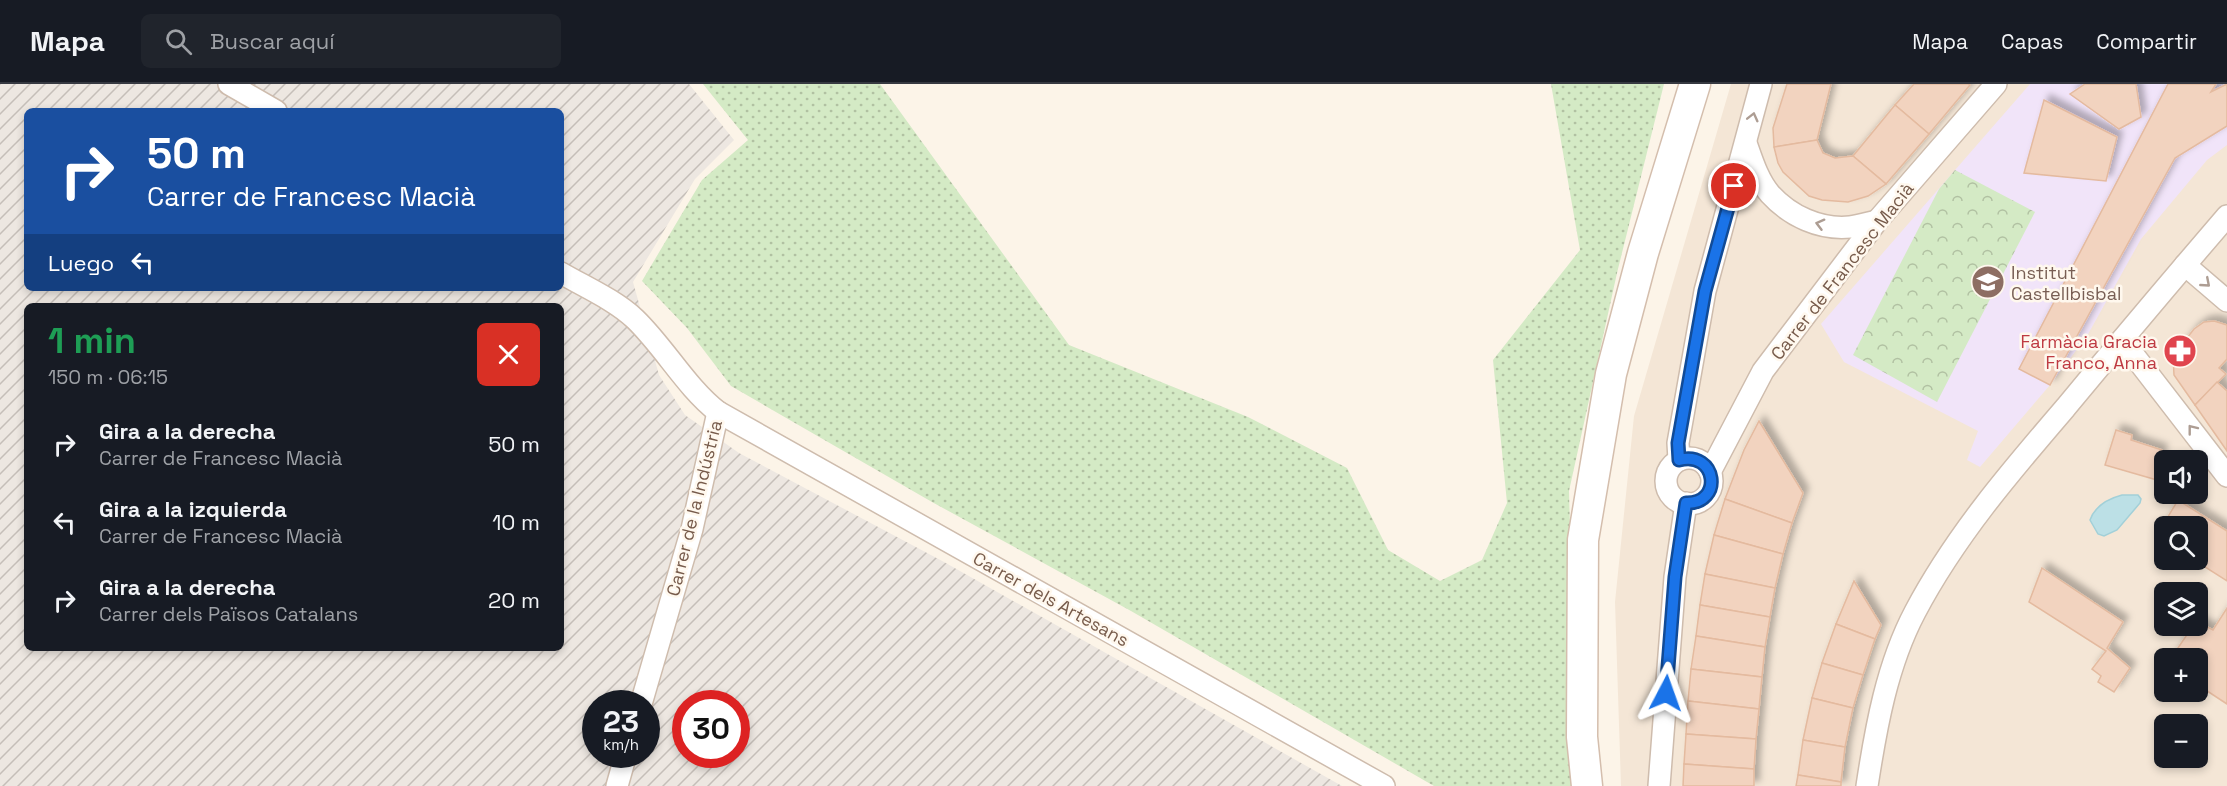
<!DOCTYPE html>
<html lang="es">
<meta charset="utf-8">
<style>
body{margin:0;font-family:"Space Grotesk",sans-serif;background:#20242c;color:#f1f3f6;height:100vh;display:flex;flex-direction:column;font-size:22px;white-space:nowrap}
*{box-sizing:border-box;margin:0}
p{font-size:20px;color:#9ea1a6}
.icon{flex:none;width:33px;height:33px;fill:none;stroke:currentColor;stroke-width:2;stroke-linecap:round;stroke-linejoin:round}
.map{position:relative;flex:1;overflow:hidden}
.sheet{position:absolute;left:24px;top:219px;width:540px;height:348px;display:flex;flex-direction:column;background:#171b24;border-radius:9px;box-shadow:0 3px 9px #0003}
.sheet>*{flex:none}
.top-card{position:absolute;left:24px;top:24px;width:540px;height:183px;border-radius:9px;box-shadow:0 3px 9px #0003;background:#1a4fa0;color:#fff;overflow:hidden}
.tools{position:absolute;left:2154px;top:366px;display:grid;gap:12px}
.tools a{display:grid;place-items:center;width:54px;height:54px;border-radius:9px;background:#171b24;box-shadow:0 3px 9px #0003;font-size:30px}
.speed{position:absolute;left:582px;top:606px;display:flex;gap:12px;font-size:30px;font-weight:700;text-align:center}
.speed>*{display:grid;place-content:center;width:78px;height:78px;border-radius:50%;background:#171b24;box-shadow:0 3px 9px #0003;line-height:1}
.speed small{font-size:15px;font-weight:400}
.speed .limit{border:9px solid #d22;background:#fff;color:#111}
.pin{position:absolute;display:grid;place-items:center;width:51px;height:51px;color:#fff;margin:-26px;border:3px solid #fff;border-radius:50%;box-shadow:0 2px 6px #0007}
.me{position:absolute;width:66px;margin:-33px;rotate:4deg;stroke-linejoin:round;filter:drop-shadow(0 0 4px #0008)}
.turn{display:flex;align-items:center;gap:21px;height:126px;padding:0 24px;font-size:27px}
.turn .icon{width:78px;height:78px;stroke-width:2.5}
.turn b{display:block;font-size:42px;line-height:51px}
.then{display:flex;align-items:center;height:57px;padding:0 24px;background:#0003;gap:12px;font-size:22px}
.round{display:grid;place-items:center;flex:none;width:63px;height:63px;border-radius:9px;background:#20242c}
.headline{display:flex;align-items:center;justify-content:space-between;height:102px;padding:0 24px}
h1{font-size:36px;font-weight:700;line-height:45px;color:#1e9e55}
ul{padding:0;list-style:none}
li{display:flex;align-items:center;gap:18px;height:78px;padding:0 24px}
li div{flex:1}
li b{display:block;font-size:22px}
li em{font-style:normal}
header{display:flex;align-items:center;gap:36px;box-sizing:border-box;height:84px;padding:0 30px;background:#171b24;border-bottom:2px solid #363941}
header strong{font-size:28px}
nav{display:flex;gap:33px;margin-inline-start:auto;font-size:21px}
.search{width:420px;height:54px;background:#20242c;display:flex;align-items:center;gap:15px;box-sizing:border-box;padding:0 21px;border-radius:9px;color:#9ea1a6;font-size:22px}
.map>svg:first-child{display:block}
.residential{fill:#f4e6d6;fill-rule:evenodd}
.industrial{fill:url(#industrial-furrows);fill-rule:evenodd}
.education{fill:#f1e4f9}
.grass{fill:url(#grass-dots)}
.park{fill:url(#park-crowns)}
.water{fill:#bce0e6;stroke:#a2d0d8;stroke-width:1.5}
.building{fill:#f2d3bf;stroke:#e4ba9f;stroke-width:1.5;filter:url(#shadow)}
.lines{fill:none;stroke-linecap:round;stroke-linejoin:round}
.street-casing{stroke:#cebcad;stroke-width:24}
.secondary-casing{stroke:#d4bead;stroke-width:33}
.street{stroke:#fff;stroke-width:21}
.secondary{stroke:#fff;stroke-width:30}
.oneway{stroke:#ad9d93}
.route-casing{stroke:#114b97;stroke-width:15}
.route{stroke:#1a73e8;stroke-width:10}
.labels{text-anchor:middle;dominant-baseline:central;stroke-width:5;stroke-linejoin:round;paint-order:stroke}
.street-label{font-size:18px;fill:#775b4b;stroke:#fff8ee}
.education-label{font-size:18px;fill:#785e54;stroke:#fff8ee;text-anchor:start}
.health-label{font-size:18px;fill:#be3a42;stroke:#fff8ee;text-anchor:end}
</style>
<header>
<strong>Mapa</strong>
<div class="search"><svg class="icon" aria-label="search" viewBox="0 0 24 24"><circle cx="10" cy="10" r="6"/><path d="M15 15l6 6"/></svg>Buscar aquí</div>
<nav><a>Mapa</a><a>Capas</a><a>Compartir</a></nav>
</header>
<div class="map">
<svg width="2227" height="702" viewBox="0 0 2227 702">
<defs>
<pattern id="industrial-furrows" width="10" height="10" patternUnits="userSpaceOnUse" patternTransform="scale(1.5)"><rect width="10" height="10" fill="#ede7e1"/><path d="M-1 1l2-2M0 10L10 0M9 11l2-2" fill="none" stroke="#c5beb8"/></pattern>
<pattern id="grass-dots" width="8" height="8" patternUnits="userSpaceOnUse" patternTransform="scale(1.5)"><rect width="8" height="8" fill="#d4eac5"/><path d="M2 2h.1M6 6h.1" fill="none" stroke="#b1c1a2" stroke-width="1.8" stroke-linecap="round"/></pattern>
<pattern id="park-crowns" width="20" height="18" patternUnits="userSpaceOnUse" patternTransform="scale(1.5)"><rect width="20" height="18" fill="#d4eac5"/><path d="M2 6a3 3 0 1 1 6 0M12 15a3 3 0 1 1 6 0" fill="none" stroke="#b1c1a2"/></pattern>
<filter id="shadow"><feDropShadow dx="5.5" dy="-5.5" stdDeviation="3" flood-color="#0004"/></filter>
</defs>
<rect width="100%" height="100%" fill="#fcf4e8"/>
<!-- residential -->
<path class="residential" d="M1731 0H2227V702H1621L1615 518 1634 332ZM2164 376H2198V410H2164ZM2164 442H2198V476H2164ZM2164 508H2198V542H2164ZM2164 574H2198V608H2164ZM2164 640H2198V674H2164Z"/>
<!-- industrial -->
<path class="industrial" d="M0 0H689L734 56 695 95 633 198 659 291 685 331 739 369 944 478 1342 702H0ZM27 27H561V204H27ZM27 222H561V564H27ZM596 620H646V670H596ZM686 620H736V670H686Z"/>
<!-- education -->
<path class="education" d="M2030 0H2227V61L2207 76 2141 155 2087 252 2050 301 1980 383 1967 376 1978 347 1844 278 1821 240Z"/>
<!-- grass -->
<path class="grass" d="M703 0H880L1069 261 1248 333 1347 384 1388 466 1440 497 1482 476 1507 419 1493 276 1580 166 1551 0H1664L1617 189 1569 407 1577 702H1434L1131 527 932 418 731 302 687 244 642 197 702 96 748 56Z"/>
<!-- park -->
<path class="park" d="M1955 86 2035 128 1937 318 1853 271 1939 105Z"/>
<!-- water -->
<path class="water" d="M2122 411H2138L2141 415 2140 419 2117 446 2104 452 2098 450 2090 436C2095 422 2107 415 2122 411Z"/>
<!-- building -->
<g class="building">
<path d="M1787 0H1831L1817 56 1774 63 1773 44Z"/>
<path d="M1914 0H1968L1970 1 1929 50 1895 21Z"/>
<path d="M2085 0H2136L2141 33 2119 45 2070 10Z"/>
<path d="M2168 0H2216L2211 8 2227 0V42L2175 74 2050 301 2019 285Z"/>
<path d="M2044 16 2117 53 2106 97 2024 89Z"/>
<path d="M1895 21 1929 50 1886 100 1853 72Z"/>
<path d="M1817 56 1823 69 1835 74 1853 72 1886 100 1868 112 1848 118 1822 116 1809 112 1783 88 1778 79 1774 63Z"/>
<path d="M2214 237 2227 241V275L2219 284 2226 290 2195 321 2174 291 2173 272 2194 245 2204 238Z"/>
<path d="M2217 298 2227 307V367L2195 321Z"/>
<path d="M1759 337 1803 409 1792 439 1725 415 1744 366Z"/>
<path d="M2116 346 2132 351 2131 356 2162 366 2158 380 2162 381 2157 396 2105 381Z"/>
<path d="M1725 415 1792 439 1783 470 1714 451Z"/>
<path d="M2178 416 2227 447V497L2194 476H2198V442H2164V456L2157 451Z"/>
<path d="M1714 451 1783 470 1775 504 1705 490Z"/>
<path d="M2042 484 2123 538 2107 564 2130 584 2114 608 2098 598 2101 592 2092 585 2106 567 2029 518Z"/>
<path d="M1705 490 1775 504 1770 533 1700 521Z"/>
<path d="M1854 497 1881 541 1875 555 1836 540Z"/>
<path d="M1700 521 1770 533 1765 563 1696 552Z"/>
<path d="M2227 524V620L2198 601V574H2171L2193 542H2198V538L2213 546Z"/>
<path d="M1836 540 1875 555 1863 591 1822 579Z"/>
<path d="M1696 552 1765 563 1762 593 1691 585Z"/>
<path d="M1822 579 1863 591 1853 624 1812 614Z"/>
<path d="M1691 585 1762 593 1759 625 1688 617Z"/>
<path d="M1812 614 1853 624 1845 663 1803 656Z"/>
<path d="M1688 617 1759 625 1756 655 1686 650Z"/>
<path d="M1686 650 1756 655 1754 685 1684 680Z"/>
<path d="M1803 656 1845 663 1841 698 1798 691Z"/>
<path d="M1684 680 1754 685V702H1683Z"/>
<path d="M1798 691 1841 698V702H1796Z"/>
</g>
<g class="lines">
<defs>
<g id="street">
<path d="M229 0 276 27"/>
<path d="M1746 59C1752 76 1758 96 1770 110 1790 132 1820 146 1850 143 1859 142 1868 139 1877 137"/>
<path d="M2185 181 2227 217"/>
<path d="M561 189C585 203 615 216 635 235 665 264 686 303 718 328L1384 702"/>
<path d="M2122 256 2227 392"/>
<circle cx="1689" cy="397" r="23"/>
<path d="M1679 376 1678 359 1705 207 1761 0"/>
<path d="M1710 388 1763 287 1877 137 1996 0"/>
<path d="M641 620 692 445 718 328"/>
<path d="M617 702 626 670"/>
<path d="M1659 702 1675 493 1686 419"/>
<path d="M1867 702C1876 643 1887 581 1915 528 1955 452 2011 387 2066 323 2119 259 2173 195 2227 132"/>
</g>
<path id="secondary" d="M1587 702 1582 653 1583 456 1611 290 1643 169 1695 0"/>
</defs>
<!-- street casing -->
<use href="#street" class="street-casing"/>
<!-- secondary casing -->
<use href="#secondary" class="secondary-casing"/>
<!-- street -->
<use href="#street" class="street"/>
<!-- secondary -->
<use href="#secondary" class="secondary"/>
</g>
<!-- one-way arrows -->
<defs><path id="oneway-chevron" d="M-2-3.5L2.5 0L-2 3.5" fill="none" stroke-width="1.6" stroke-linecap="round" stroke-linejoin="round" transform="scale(1.5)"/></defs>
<g class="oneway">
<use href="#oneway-chevron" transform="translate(1753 33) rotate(-76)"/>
<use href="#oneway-chevron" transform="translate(1820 140) rotate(-165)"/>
<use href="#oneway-chevron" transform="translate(2206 199) rotate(41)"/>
<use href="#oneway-chevron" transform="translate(2192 345) rotate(-128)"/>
</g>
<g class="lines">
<defs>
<path id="route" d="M1666 609 1675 493 1686 419C1724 420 1717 366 1679 376L1678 359 1705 207 1734 102"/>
</defs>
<!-- route casing -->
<use href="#route" class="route-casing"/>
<!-- route -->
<use href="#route" class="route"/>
</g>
<!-- icons -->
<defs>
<symbol id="school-disc" viewBox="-11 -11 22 22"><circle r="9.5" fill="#8d6e63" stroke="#fff8ee"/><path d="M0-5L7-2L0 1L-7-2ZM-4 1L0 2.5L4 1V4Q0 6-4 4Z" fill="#fff"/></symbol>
<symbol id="pharmacy-disc" viewBox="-11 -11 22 22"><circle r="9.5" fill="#e0444e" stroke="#fff8ee"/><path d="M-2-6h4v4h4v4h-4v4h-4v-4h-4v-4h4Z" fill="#fff"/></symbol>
</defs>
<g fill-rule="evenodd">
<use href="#school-disc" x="1969" y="179" width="38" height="38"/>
<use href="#pharmacy-disc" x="2161" y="248" width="38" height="38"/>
</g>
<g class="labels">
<!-- street labels -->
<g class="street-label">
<text transform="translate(1842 187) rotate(-52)">Carrer de Francesc Macià</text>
<text transform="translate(694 424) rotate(-76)">Carrer de la Indústria</text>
<text transform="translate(1051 515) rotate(29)">Carrer dels Artesans</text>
</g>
<!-- education labels -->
<g class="education-label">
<text x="2011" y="188">Institut<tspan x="2011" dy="21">Castellbisbal</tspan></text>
</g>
<!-- health labels -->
<g class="health-label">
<text x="2157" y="257">Farmàcia Gracia<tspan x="2157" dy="21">Franco, Anna</tspan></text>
</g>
</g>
</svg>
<div class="tools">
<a><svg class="icon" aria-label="sound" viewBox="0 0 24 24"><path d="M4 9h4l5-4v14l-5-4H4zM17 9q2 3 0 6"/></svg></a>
<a><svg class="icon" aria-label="search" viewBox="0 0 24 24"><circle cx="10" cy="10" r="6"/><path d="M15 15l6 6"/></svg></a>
<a><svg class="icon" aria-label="layers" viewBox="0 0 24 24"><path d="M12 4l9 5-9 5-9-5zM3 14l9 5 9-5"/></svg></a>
<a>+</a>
<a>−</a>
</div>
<div class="speed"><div>23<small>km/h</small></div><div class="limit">30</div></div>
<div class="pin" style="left:1734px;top:102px;background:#d93025"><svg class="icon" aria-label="arrive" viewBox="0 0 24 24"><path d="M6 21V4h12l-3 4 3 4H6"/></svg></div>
<svg class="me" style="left:1666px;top:609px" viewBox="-20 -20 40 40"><path d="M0-17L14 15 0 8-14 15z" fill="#1a73e8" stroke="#fff" stroke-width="4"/></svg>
<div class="top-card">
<div class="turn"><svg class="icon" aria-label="right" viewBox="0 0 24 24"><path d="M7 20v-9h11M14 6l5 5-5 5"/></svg><div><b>50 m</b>Carrer de Francesc Macià</div></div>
<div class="then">Luego<svg class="icon" aria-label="left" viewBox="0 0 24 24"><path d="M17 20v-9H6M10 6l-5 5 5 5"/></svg></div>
</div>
<section class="sheet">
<div class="headline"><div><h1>1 min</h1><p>150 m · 06:15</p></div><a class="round" style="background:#d93025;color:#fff"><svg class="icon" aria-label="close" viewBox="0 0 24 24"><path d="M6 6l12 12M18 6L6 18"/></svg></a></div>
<ul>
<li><svg class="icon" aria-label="right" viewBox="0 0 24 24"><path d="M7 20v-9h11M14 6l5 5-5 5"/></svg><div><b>Gira a la derecha</b><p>Carrer de Francesc Macià</p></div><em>50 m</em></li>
<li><svg class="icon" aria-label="left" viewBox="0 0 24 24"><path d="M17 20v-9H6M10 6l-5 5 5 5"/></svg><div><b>Gira a la izquierda</b><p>Carrer de Francesc Macià</p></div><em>10 m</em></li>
<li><svg class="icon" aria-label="right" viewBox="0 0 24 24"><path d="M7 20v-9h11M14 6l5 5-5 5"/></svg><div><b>Gira a la derecha</b><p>Carrer dels Països Catalans</p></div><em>20 m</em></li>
</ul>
</section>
</div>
